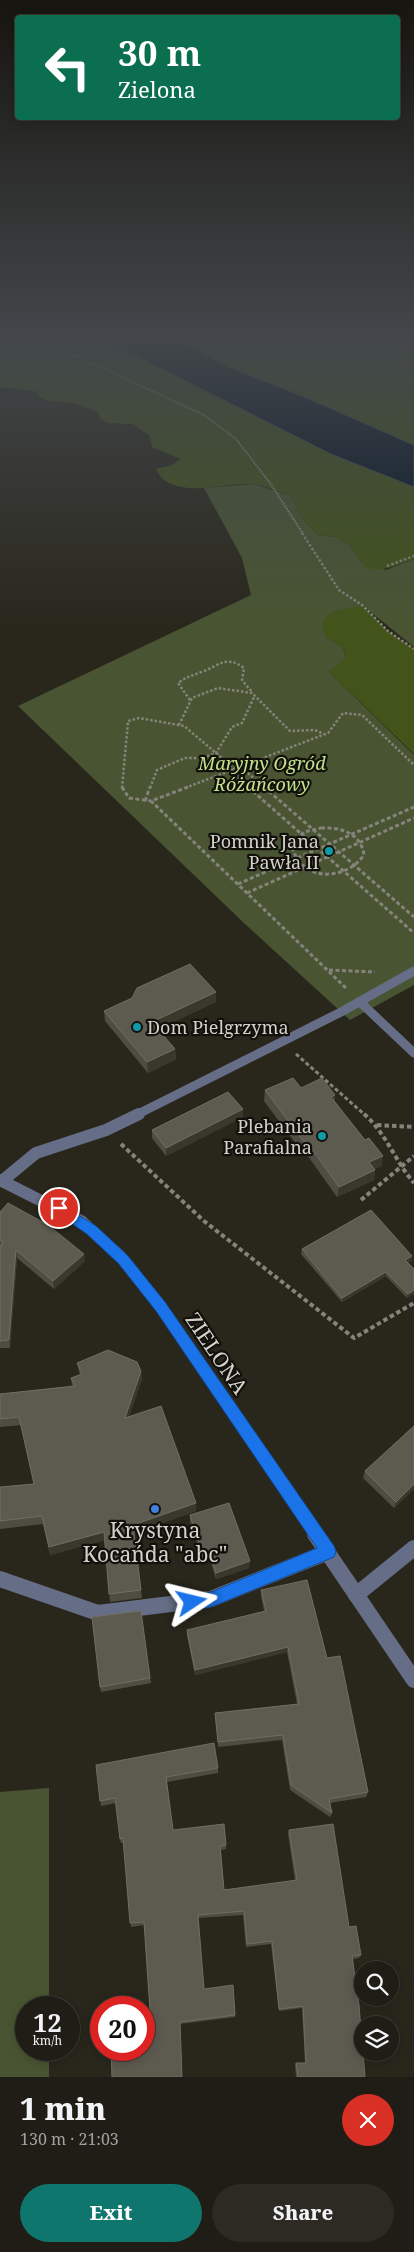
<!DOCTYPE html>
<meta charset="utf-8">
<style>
body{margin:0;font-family:"Noto Serif",serif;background:#2c2a22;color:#f1f3f6;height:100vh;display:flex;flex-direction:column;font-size:19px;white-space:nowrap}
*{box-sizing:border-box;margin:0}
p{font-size:16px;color:#a1a2a0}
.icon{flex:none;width:28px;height:28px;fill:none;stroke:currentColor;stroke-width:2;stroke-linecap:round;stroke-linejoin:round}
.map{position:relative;height:2077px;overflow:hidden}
.side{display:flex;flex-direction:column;background:#1f1d15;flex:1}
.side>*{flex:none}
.guide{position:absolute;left:15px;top:15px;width:385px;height:105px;border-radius:5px;box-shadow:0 2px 12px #0003,0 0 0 1px #3c3b34;background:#0b6e4f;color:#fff;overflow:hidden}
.buttons{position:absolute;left:354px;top:1961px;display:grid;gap:10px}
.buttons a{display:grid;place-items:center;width:45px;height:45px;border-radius:50%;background:#1f1d15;box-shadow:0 2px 12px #0003,0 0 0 1px #3c3b34;font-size:25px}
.speed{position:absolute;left:15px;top:1996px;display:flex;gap:10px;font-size:25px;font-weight:700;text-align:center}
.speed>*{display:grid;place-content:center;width:65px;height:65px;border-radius:50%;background:#1f1d15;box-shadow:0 2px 12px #0003,0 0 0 1px #3c3b34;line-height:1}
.speed small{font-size:12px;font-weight:400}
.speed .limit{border:8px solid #d22;background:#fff;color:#111}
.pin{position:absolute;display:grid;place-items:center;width:42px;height:42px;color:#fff;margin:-21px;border:2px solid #fff;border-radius:50%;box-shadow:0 1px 5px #0007}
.me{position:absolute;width:55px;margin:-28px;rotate:80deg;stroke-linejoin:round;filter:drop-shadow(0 0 4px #0008)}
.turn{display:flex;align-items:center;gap:18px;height:105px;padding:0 20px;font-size:22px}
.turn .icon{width:65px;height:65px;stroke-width:2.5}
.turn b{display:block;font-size:35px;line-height:42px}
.round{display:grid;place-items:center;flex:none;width:52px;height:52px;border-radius:26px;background:#2c2a22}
.summary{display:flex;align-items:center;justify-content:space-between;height:85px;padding:0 20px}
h1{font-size:30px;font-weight:800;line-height:38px}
.button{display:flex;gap:10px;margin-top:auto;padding:10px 20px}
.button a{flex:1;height:58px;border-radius:30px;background:#0f766e;color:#fff;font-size:20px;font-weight:800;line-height:58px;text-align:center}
.button a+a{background:#2c2a22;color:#f1f3f6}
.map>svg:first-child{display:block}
.green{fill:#495532}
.forest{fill:#42541a}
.water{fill:#001125;stroke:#3f4b56}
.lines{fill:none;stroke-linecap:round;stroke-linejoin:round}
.path-far3{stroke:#85837a;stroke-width:2;stroke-dasharray:2 1;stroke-linecap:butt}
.path-far2{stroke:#85837a;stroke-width:2.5;stroke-dasharray:2.5 2;stroke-linecap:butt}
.path-far1{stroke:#85837a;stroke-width:3;stroke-dasharray:4 2.5;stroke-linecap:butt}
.path{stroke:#85837a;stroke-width:4;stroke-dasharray:4.5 3;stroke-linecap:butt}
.lane-far2{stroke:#656e86;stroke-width:9}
.lane-far1{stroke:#656e86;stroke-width:12}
.lane{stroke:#656e86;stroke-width:16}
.street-far1{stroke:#656e86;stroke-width:12}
.street{stroke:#656e86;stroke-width:16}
.wall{fill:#4f4d41}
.shaded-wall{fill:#3a382c}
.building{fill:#5d5b50;stroke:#706e63}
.route{fill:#1a73e8;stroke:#114b97}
.culture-dot{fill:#0f9aa8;stroke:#11100b;stroke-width:2}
.shop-dot{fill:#3f7fe0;stroke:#11100b;stroke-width:2}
.labels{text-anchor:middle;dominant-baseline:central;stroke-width:4.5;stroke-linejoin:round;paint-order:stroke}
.park-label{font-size:18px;font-style:italic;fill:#c3e28c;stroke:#11100b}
.poi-label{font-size:18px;fill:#d3d1ca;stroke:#11100b;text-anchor:end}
.near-street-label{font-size:21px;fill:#d3d1ca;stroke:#11100b}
.near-poi-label{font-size:21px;fill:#d3d1ca;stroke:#11100b}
</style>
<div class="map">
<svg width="414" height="2077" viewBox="0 0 414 2077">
<rect width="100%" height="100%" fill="#29271c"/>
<!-- green -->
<g class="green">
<path d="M254 484 291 496 305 522 318 535 336 537 350 545 361 561 386 570 414 559V647L362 605 326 637 343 647 346 659 329 672 414 755V985L350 1020 245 924 18 706 251 595 242 558 204 488Z"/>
<path d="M49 1788V2007L26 2008V2050H49V2077H0V1792Z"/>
</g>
<!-- forest -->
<g class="forest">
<path d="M0 336H96L331 454 414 487V559C397 565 384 572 366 568L350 545 336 537 318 535 305 522 291 496C279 492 266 486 254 484 226 482 171 502 156 469L172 465 181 459 152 447 150 436 133 424 107 423 100 418 99 413C90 409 81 405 72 403 60 401 41 404 35 391L0 387Z"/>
<path d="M172 336H348L379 342 414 344V445L300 395 229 367Z"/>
<path d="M362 605 388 631 414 649V754L329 672 346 658 343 647 326 637 322 624 331 612Z"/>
</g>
<!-- water -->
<path class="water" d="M96 336H172L229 367 300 395 414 445V487L331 454Z"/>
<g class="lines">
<!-- path-far3 -->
<path class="path-far3" d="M3 336 81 358 204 415 236 439 270 483 303 534"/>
<!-- path-far2 -->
<g class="path-far2">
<path d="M302 533 339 590 362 605 388 631 414 649"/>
<path d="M387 566 414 556"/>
<path d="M190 700 178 683C186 677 194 675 204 671 220 665 226 655 244 668L242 680 252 692"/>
<path d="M179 725 192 698 218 688 252 693 290 731 315 730 324 734"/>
<path d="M241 767 265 788"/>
<path d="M230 771 249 788"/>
<path d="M122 788 128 721 139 718 184 726 235 769"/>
<path d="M150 788 157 770 185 758H202L216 753 232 727 242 723 255 695"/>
<path d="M185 788 328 733 343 713 362 715 414 765"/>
</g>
<!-- path-far1 -->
<g class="path-far1">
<path d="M122 787 129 798 151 801"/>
<path d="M188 787 151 801 347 989"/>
<path d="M248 787 414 933"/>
<path d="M264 787 414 917"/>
<path d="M145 801 150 787"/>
<path d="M321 828C341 827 361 833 364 855 345 882 299 882 292 845L304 832Z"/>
<path d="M238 884 414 807"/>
<path d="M247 893 414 818"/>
<path d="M329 970 375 972"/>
<path d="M296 1054 365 1115"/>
</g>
<!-- path -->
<g class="path">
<path d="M364 1114C386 1133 395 1161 414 1183"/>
<path d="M377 1125 414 1127"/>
<path d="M121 1144 204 1221 354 1338 414 1303"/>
<path d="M361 1200 414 1156"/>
</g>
<!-- lane-far2 -->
<g class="lane-far2">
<path d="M360 1002 414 1053"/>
<path d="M136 1115 341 1012 414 971"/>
</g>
<!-- lane-far1 -->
<path class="lane-far1" d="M2 1181 36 1153 106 1130 139 1114"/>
<!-- lane -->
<path class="lane" d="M0 1579 98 1613 211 1599 328 1552"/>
<!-- street-far1 -->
<path class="street-far1" d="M0 1180 81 1221 120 1256 161 1307 316 1536"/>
<!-- street -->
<g class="street">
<path d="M315 1534 414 1680"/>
<path d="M356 1595 414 1548"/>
</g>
</g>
<!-- wall -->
<g class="wall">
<path d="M216 1002 158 1029 175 1049 176 1059 148 1073 105 1021 104 1011Z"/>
<path d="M301 1088 335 1095V1102L382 1166 375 1169 374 1180 337 1197 305 1152 303 1153 264 1101 265 1090Z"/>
<path d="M243 1109V1117L166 1156 152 1138V1130Z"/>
<path d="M0 1212 85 1261 54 1289 17 1258 10 1348H0Z"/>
<path d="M302 1249 412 1260 408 1263 414 1269 407 1298 386 1276 342 1302 301 1254Z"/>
<path d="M77 1363 142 1379 129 1416 196 1503V1511L134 1533 142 1598 110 1602 105 1540 50 1555 43 1524 0 1529V1487L34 1484 21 1425 0 1427V1394L72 1386 71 1378 80 1375Z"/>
<path d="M414 1426V1489L394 1508 363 1478 365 1471Z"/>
<path d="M190 1515 249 1568 216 1579 210 1560 203 1562 190 1522Z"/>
<path d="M261 1590 327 1658 368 1792 366 1797 330 1803 332 1813 330 1817 290 1790 282 1740 218 1747 215 1713 297 1704 287 1652 195 1675 187 1636V1630L264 1611 261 1596Z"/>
<path d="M141 1611 151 1683 101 1692 100 1687Z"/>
<path d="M96 1765 218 1768V1773L167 1782 173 1830 226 1845V1849L221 1850 224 1890 295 1881 288 1834 289 1830 349 1927 361 1955 359 1958 353 1959 365 2077H296L295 2065 296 2063H305L302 2008 279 2011 271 1944 246 1947 243 1915 198 1918 204 1989 235 2015V2017L180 2024 151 2025 144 1925 131 1927 123 1843H121L120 1839 116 1803 101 1806Z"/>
</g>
<!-- shaded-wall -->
<g class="shaded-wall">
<path d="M216 992V1002L152 1032V1022Z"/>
<path d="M175 1049 176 1059 148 1073 147 1062Z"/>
<path d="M335 1095 334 1105 331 1097Z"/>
<path d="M243 1109V1117L166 1156V1148Z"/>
<path d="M306 1141 305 1152 303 1153 304 1142Z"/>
<path d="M383 1156 382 1166 368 1172 369 1162Z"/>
<path d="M375 1170 374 1180 337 1197 339 1187Z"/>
<path d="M16 1250 17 1258 10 1348 9 1340Z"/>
<path d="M84 1254 85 1261 54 1289 53 1281Z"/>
<path d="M412 1256V1260L404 1265 405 1260Z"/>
<path d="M386 1272V1276L342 1302V1298Z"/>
<path d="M414 1290V1294L407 1298 408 1294Z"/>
<path d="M141 1371 142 1379 126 1426 125 1418Z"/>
<path d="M414 1484V1489L394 1508 396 1502Z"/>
<path d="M196 1503V1511L134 1533 133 1525Z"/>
<path d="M104 1532 105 1540 50 1555 49 1547Z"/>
<path d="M210 1554V1560L203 1562V1556Z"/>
<path d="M250 1561 249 1568 216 1579V1573Z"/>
<path d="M288 1647 287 1652 195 1675V1670Z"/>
</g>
<!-- building -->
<g class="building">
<path d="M190 964 216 992 152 1022 175 1049 147 1062 104 1011 132 998 137 988Z"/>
<path d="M293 1078 301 1088 322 1078 335 1095 331 1097 365 1140 369 1138 383 1156 369 1162 375 1170 339 1187 306 1141 304 1142 265 1090Z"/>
<path d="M228 1092 243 1109 166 1148 152 1130Z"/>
<path d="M8 1203 48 1225 84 1254 53 1281 16 1250 9 1340 0 1341V1247L3 1242 0 1240V1212Z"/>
<path d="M371 1210 412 1256 405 1260 414 1269V1290L408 1294 386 1272 342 1298 302 1249Z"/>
<path d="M108 1350 137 1362 141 1371 125 1418 161 1406 196 1503 133 1525 141 1590 109 1594 104 1532 49 1547 42 1516 0 1521V1487L34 1484 19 1417 0 1419V1394L75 1386 71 1378 82 1374 77 1363Z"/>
<path d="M414 1426V1484L396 1502 365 1471Z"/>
<path d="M229 1503 250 1561 216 1573 210 1554 203 1556 190 1515Z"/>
<path d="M307 1580 327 1658 340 1656 368 1792 329 1799 332 1813 291 1785 283 1735 218 1742 215 1713 299 1704 288 1647 195 1670 187 1630 266 1611 261 1590Z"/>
<path d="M141 1611 150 1678 100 1687 92 1617Z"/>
<path d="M214 1743 218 1768 166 1777 173 1830 224 1824 226 1845 220 1846 224 1890 297 1880 289 1830 333 1824 349 1927 356 1926 361 1955 352 1956 359 2005 362 2043V2052H363L365 2077H298L296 2063H306L303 2006 279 2009 272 1941 247 1944 244 1911 198 1915 204 1989 233 1985 235 2015 180 2022 182 2077H112L111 2050H144V2026L151 2025 144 1922 130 1923 123 1838 120 1839 115 1798 100 1801 96 1765Z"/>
</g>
<!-- sky -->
<linearGradient id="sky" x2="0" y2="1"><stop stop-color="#17150f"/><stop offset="0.54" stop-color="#43474b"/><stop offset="1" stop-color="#43474b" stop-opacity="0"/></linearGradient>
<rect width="414" height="627" fill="url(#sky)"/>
<!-- route -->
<path class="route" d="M59 1203 96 1226 128 1256 165 1302 334 1546 336 1552 334 1557 211 1607 192 1610 186 1607 184 1602 186 1596 211 1592 317 1548 156 1311 119 1264 87 1234 55 1212 53 1208Z"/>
<!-- markers -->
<g class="culture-dot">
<circle cx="329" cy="851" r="5"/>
<circle cx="137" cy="1027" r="5"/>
<circle cx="322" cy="1136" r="5"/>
</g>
<circle class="shop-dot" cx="155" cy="1509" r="5"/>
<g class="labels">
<!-- park labels -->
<g class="park-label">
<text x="262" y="763">Maryjny Ogród<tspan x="262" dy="21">Różańcowy</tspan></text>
</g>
<!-- poi labels -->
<g class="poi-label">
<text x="319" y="841">Pomnik Jana<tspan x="319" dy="21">Pawła II</tspan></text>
<text x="147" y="1027" text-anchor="start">Dom Pielgrzyma</text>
<text x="312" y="1126">Plebania<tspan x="312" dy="21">Parafialna</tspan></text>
</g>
<!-- near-street labels -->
<g class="near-street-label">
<text transform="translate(217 1353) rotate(56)">ZIELONA</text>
</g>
<!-- near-poi labels -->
<g class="near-poi-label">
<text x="155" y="1530">Krystyna<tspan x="155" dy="24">Kocańda "abc"</tspan></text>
</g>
</g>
</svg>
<div class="buttons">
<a><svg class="icon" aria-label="search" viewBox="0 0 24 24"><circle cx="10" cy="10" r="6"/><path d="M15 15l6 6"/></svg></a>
<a><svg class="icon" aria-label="layers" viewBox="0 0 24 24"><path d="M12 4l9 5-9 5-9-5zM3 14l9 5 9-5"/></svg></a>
</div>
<div class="speed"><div>12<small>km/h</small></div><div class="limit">20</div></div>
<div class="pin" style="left:59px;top:1208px;background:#d93025"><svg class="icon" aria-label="arrive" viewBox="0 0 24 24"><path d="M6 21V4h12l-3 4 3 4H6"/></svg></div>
<svg class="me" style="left:192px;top:1602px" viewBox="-20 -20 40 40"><path d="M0-17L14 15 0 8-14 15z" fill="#1a73e8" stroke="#fff" stroke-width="4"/></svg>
<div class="guide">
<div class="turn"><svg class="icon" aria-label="left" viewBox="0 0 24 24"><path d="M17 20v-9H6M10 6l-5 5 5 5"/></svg><div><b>30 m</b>Zielona</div></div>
</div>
</div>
<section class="side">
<div class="summary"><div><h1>1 min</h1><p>130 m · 21:03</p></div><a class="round" style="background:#d93025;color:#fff"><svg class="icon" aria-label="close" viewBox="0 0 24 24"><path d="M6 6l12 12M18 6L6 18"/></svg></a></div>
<div class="button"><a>Exit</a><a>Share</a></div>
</section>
